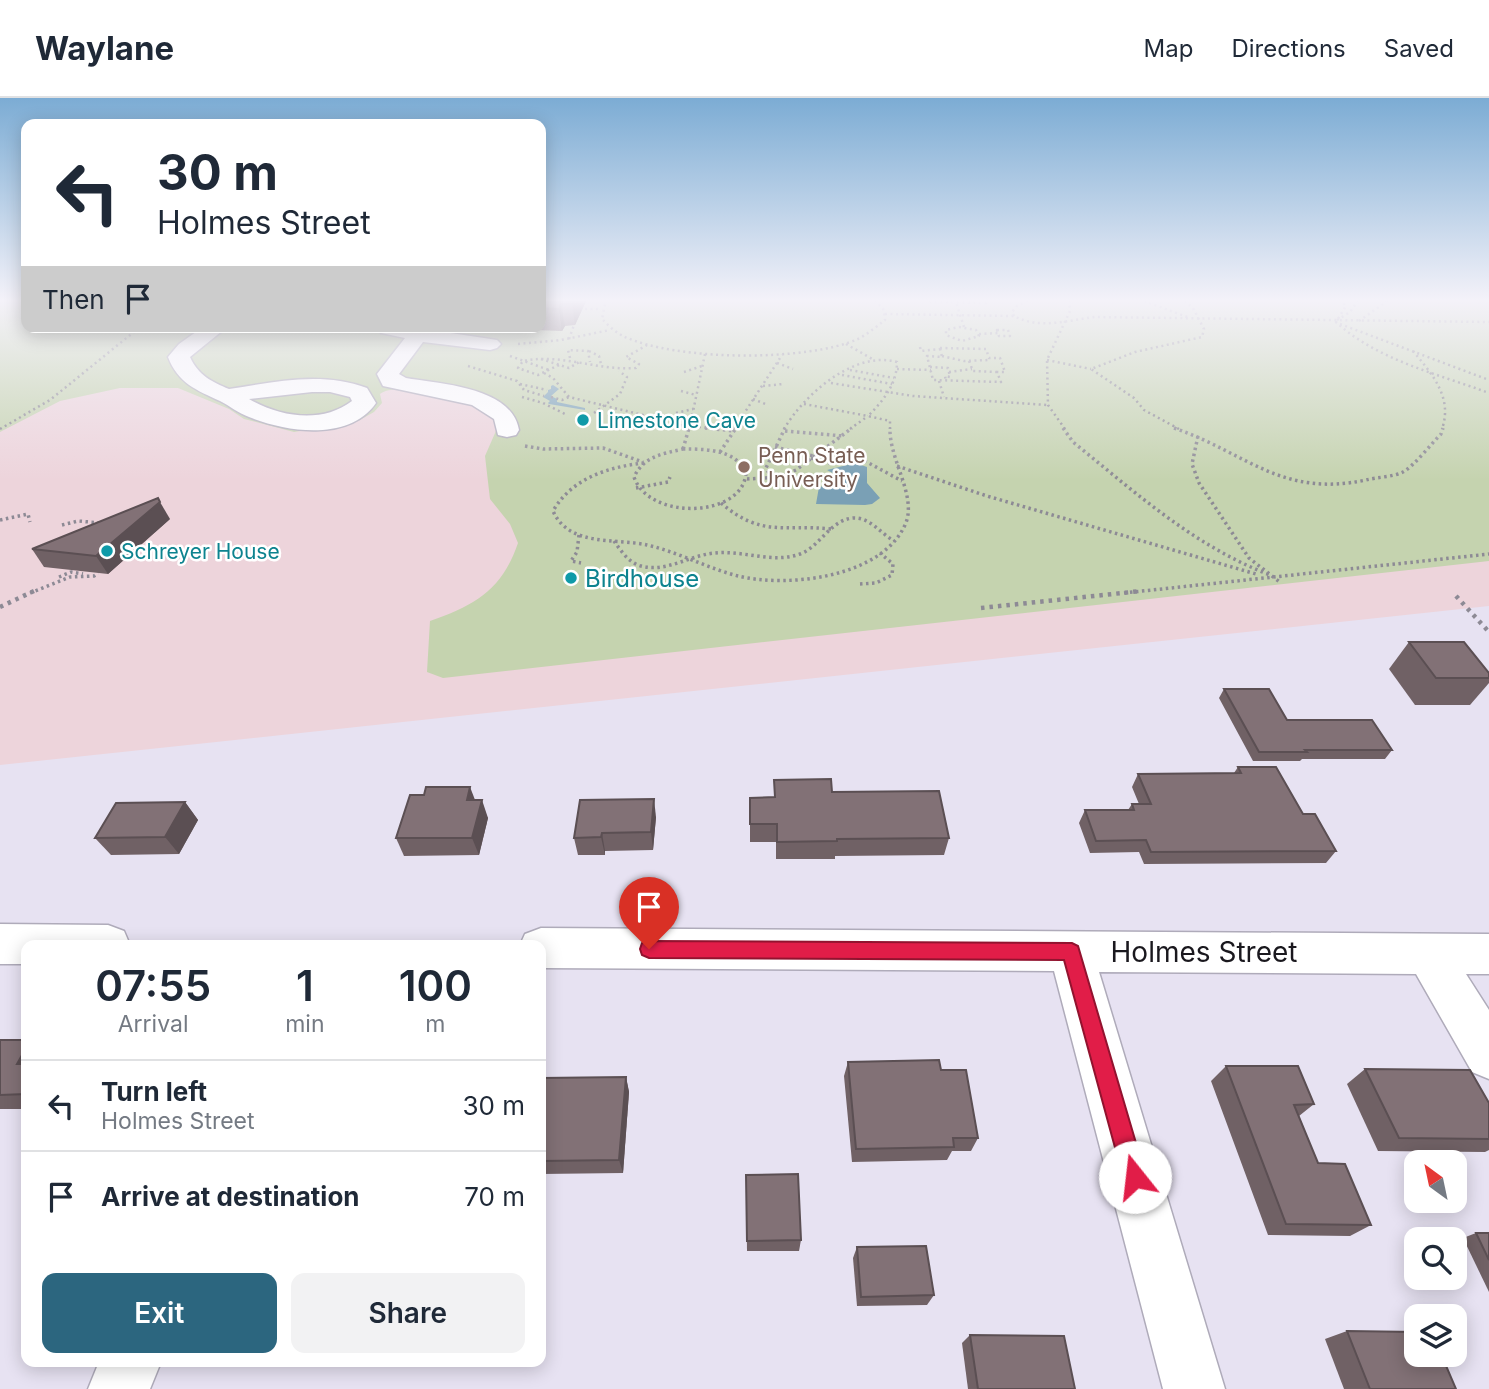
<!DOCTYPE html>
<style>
body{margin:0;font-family:Inter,sans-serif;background:#f2f2f3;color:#1f2937;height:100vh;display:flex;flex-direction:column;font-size:26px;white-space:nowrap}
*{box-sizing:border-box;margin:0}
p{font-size:23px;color:#747a83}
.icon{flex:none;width:38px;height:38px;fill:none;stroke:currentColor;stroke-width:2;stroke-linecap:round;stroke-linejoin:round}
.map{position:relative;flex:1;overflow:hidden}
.details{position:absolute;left:21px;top:842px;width:525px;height:427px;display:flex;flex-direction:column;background:#fff;border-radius:14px;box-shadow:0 4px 18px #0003}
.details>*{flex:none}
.hud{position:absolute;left:21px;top:21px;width:525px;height:214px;border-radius:14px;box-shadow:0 4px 18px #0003;background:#fff;color:#1f2937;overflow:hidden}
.needle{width:46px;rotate:327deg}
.buttons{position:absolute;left:1404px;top:1052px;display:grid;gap:14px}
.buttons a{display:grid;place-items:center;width:63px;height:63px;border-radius:14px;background:#fff;box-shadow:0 4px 18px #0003;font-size:35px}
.pin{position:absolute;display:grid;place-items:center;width:60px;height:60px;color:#fff;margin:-72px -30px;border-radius:50% 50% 50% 0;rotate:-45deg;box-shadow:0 0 7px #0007}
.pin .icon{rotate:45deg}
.me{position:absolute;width:77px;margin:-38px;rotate:344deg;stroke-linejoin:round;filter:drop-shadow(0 0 5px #0008)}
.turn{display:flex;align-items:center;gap:24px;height:147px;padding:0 21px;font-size:32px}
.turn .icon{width:91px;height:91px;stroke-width:2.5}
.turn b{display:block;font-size:49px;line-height:60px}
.then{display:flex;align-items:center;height:66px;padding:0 21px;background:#0003;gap:14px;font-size:26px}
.eta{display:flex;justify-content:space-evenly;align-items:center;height:119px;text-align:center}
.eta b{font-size:42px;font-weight:600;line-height:49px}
.action{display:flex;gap:14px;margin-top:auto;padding:14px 21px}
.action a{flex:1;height:80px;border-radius:14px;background:#2c667f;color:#fff;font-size:28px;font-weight:600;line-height:80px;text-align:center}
.action a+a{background:#f2f2f3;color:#1f2937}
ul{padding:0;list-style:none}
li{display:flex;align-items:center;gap:21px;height:91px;padding:0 21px;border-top:2px solid #e0e1e3}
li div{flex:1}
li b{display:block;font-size:26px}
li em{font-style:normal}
header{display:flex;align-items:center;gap:42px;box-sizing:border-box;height:98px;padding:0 35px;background:#fff;border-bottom:2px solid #e0e1e3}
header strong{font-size:33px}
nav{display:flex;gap:38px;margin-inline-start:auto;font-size:24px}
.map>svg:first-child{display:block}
.education{fill:#edd4db}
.green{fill:#c5d3af}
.water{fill:#7aa0b5}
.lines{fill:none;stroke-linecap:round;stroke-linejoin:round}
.stream{fill:#7aa0b5;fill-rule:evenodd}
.minor-casing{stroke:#afabba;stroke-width:3}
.path-far2{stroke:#8d8a95;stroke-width:2.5;stroke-dasharray:2 3.5;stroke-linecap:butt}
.path-far1{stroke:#8d8a95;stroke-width:3.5;stroke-dasharray:2.5 3.5;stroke-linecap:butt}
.path{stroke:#8d8a95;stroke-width:4.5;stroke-dasharray:3.5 5;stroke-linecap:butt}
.minor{fill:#fff;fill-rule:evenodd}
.wall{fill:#706165}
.shaded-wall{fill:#5b4f53}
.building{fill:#827176;stroke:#5b4f53;stroke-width:2}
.route{fill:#e11d48;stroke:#92132f;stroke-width:2}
.culture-dot{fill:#0f9aa8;stroke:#fff;stroke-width:2.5}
.education-dot{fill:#8d6e63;stroke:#fff;stroke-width:2.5}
.labels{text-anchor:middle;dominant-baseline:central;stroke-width:5;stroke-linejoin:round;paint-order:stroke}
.far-culture-label{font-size:21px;fill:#0d838f;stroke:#fff;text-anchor:start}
.far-education-label{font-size:21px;fill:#785e54;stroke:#fff;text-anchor:start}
.culture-label{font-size:24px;fill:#0d838f;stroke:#fff;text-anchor:start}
.near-street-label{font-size:28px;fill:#1a181e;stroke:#fff}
</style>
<header>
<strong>Waylane</strong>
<nav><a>Map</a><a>Directions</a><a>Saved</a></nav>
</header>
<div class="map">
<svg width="1489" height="1291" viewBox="0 0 1489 1291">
<rect width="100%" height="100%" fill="#e7e2f2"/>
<!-- education -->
<path class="education" d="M0 201H26V229H541V201H1489V508L0 667Z"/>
<!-- green -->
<path class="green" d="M0 201H26V229H541V201H1489V463L443 580 427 574 430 523C475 507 502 492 518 445L510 426 490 401 485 358 499 326C494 321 490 313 483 310 463 301 398 282 380 296L382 305 374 314 358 323 294 334 244 321 229 311 178 290H120L60 303 0 334Z"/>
<!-- water -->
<path class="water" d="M855 365 867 369V385L880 400 872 406 865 407 816 406 819 389 843 385 842 380 827 372Z"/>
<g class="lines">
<!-- stream -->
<path class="stream" d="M553 287 559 291 551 298 557 301V304L585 310V312L549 306 548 305 550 303 543 299 548 294V292L551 291V288Z"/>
<defs>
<g id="minor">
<path d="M203 229H227L190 259C198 277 212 284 229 291 276 284 321 273 367 290L376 305C349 344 286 334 249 319 238 315 230 308 220 303 196 292 178 285 168 259L179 246ZM312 294H330L350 299 352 303C322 326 280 319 249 301Z"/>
<path d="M379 229H411L497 242 501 246 497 250 490 252 423 244 399 276 406 280C441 286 512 289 519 332L516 337 507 339 498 337 494 321 472 307 383 288 377 276 405 240 381 235Z"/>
<path d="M0 826 108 827 124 833 130 847H26V866H0Z"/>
<path d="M541 830 1489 836V876H1466L1489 912V981L1472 974 1416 876 1099 874 1225 1291H1163L1054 873 541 870V847H520L525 836Z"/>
<path d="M99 1264H161L150 1291H88Z"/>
</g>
</defs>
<!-- minor casing -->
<use href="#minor" class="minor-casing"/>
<!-- path-far2 -->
<g class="path-far2">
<path d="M606 201 602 221C608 227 615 234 623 238 675 263 806 264 858 241 868 236 877 228 885 222L884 212 874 201"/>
<path d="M926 201 927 204 986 205 985 201"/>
<path d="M955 201 964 229"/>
<path d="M1139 201 1190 220"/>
<path d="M1340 201 1346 208 1336 224C1377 262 1438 276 1489 295"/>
<path d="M585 211H600"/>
<path d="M885 216 1014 218C1040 232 1068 222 1095 219L1489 224"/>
<path d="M1014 218 1012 214 1017 208 1032 201"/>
<path d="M1337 222 1350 214 1359 201"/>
<path d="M1359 223 1390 201"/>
<path d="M1340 226 1489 282"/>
<path d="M959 229 976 232 979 238 962 243 946 237V232Z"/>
<path d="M997 232H1008L1010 238H999Z"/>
<path d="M979 236 998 235"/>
<path d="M569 241 574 227"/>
<path d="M518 246 561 242 610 232"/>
<path d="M846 246 874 262"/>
<path d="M920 249 921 253 940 251"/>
<path d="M940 250 986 251 989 260H1000L1005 274H997L1001 284 933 282 927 258 942 259Z"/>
<path d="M589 253 599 258 601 266"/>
<path d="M1413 253C1432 276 1453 299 1442 331"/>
<path d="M705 256 690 328 720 331"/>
<path d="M510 258 549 272"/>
<path d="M942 258 964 263 989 262"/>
<path d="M570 260 568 252 588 253 590 264"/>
<path d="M541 261 569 270 581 263"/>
<path d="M1047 262 1091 271"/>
<path d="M969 263 973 273 997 274"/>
<path d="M777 265 793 271"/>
<path d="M559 267 538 277 518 270 523 263C562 255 597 273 636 270L639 266 626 259 647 247"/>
<path d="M468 268 517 283 524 292 544 298"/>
<path d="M930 269 948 270 950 279 945 278 946 283"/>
<path d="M897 271 931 272"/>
<path d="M850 272 894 280"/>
<path d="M684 274 702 268"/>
<path d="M949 274 972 271"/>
<path d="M544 275 553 280 569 299 643 317 650 320 649 324 690 328 689 331"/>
<path d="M842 277 892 286"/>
<path d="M939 283 944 299"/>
<path d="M831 285 913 298 1048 307"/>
<path d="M520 286 547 292"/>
<path d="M763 288 783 286"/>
<path d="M681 293 696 297"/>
<path d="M522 299 543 305 567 317"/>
<path d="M551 299 562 302 569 299"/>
<path d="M753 301 768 307"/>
<path d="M804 306 868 318"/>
<path d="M594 315 620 296 627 279 619 273"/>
<path d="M676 315 693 311"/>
<path d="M737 328 754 326"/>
<path d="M0 331 50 302 140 229"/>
<path d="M734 331 782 257"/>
<path d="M784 331C804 297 854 252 897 264 897 286 883 303 868 318L890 323V331"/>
<path d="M850 331 868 318"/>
<path d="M1065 331 1048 307 1047 262 1070 213 1069 201"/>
<path d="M1179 331 1144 312 1134 300 1091 271 1135 254 1202 239 1204 231 1193 210 1183 201"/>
</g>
<!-- path-far1 -->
<g class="path-far1">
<path d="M705 330 734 333"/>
<path d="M1063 330 1073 344C1136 395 1194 448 1270 477"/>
<path d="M1174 330C1247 355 1281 400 1366 382 1377 379 1393 379 1403 374 1414 368 1431 346 1441 336L1443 330"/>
<path d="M785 333 843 338"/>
<path d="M1198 338 1192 366 1199 385 1249 460 1281 485"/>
<path d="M525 348 543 351 603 350 643 364"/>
<path d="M775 349 814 358"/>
<path d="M683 351 689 330"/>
<path d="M683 351C705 351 736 351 746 375 743 420 649 423 634 379 644 358 662 356 683 351Z"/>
<path d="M720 354 736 330"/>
<path d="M811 360 829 365 865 363 902 383"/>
<path d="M644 365C608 369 572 380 553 413 569 449 615 440 647 447 678 454 707 470 738 478 787 490 881 480 905 427 918 399 889 362 890 330"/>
<path d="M897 368 987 398 1256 476"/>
<path d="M780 379 769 375 766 370 785 330"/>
<path d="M747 381 780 379 796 372 852 330"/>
<path d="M636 390 668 384 670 379"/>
<path d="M721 405C762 440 783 426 831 431"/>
<path d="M0 422 28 416 30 424"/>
<path d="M62 427 78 423 101 425"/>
<path d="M579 437 577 454 571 463 581 465"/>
<path d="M614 443C621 453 629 465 641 468 666 475 690 457 715 455 744 452 772 466 800 456 820 449 830 422 853 420 870 419 880 435 894 443"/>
<path d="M59 479 71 474 83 476"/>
<path d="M860 486 876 485 892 477 893 466 880 455"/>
<path d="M30 495 70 479 94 478 98 475"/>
<path d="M1124 495 1489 456"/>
</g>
<!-- path -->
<g class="path">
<path d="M1456 498 1489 534"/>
<path d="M0 509 34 493"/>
<path d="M981 510 1141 493"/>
</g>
<!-- minor -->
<use href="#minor" class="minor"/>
</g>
<!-- wall -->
<g class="wall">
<path d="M541 201H587L575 227 565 228 562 233 535 232 532 229H541Z"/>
<path d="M170 421 108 476 44 469 32 451Z"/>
<path d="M1409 544 1489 575V585L1470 607H1415L1389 571Z"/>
<path d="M1224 591 1287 622 1392 652 1385 661H1302L1300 663H1253L1219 600Z"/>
<path d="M1238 669 1303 716 1336 753 1326 765 1144 766 1139 754 1090 755 1079 725 1085 712H1128L1132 706H1139L1132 689 1138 676 1234 675Z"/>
<path d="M774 682 832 694 949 740 944 757 835 758V761H776V744H750V700H774Z"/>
<path d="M475 702 488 720 479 757 404 758 396 740Z"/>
<path d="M185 704 198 722 179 756 111 757 95 740Z"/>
<path d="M656 719 653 752 605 753V757H578L574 740Z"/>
<rect x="0" y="942" width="26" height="69"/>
<path d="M848 964 941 972 978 1040 971 1053H952L947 1062 852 1064 844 978Z"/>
<path d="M1226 968 1314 1006 1299 1018 1318 1065 1371 1127 1350 1138 1268 1137 1211 983Z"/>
<path d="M1365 971 1489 1005V1052L1485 1054 1378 1053 1347 986Z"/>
<path d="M626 979 629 994 623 1075 541 1076V980Z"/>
<path d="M746 1077 801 1142 799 1153H747Z"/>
<path d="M1476 1135H1489V1194L1463 1140Z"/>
<path d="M857 1149 934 1197 927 1207 857 1208 853 1160Z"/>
<path d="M1347 1233 1456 1291H1344L1325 1241Z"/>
<path d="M970 1237 1075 1291H968L962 1245Z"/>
</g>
<!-- shaded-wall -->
<g class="shaded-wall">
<path d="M574 201H587L575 227 572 205Z"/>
<path d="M561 206 565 228 562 233 559 211Z"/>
<path d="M160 404 170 421 108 476 96 458Z"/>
<path d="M470 689 477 707 467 702Z"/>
<path d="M654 701 656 719 653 752 651 734Z"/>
<path d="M482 702 488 720 479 757 472 740Z"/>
<path d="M185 704 198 722 179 756 165 739Z"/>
<path d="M602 735 605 753V757L601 739Z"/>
<path d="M26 950V973L17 966Z"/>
<path d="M626 979 629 994 623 1075 619 1062Z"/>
</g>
<!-- building -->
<g class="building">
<path d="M541 201H574L572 205 561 206 559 211 541 210Z"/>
<path d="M158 400 160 404 96 458 32 451Z"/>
<path d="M1409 544H1464L1489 575V580H1436Z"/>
<path d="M1224 591H1269L1287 622H1372L1392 652H1305L1307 654H1259Z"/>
<path d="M1238 669H1276L1303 716H1315L1336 753 1151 754 1146 742 1096 743 1085 712H1134L1132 706H1151L1138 676 1241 675Z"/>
<path d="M831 681 832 694 939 693 949 740 837 741V743L777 744V726H750V700L775 699 774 682Z"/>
<path d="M426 689H470L467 702H482L472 740H396L410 697H424Z"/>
<path d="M654 701 651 734 602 735 601 739 574 740 580 702Z"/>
<path d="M185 704 165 739 95 740 116 705Z"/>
<path d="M0 942H26V950L17 966H26V996L0 997Z"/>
<path d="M939 962 941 972H966L978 1040H953L954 1049 856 1051 848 964Z"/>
<path d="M1226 968H1298L1314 1006 1294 1007 1318 1065 1345 1066 1371 1127 1286 1126Z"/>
<path d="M1365 971 1470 972 1489 1005V1041L1399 1040Z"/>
<path d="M626 979 619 1062 541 1063V980Z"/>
<path d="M798 1076 801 1142 747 1143 746 1077Z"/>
<path d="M1476 1135H1489V1162Z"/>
<path d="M926 1148 934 1197 861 1199 857 1149Z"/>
<path d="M1347 1233 1416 1234V1256H1441L1456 1291H1370Z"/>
<path d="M970 1237 1064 1238 1075 1291H978Z"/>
</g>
<!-- sky -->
<linearGradient id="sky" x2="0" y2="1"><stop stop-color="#7cacd4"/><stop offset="0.53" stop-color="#f4f2f9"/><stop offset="1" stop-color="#f4f2f9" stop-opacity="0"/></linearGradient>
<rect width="1489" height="382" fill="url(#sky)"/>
<!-- route -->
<path class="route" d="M649 843 1072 845 1078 848 1146 1079 1143 1087 1135 1091 1126 1087 1123 1079 1064 862 649 860 642 857 640 851 642 845Z"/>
<!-- markers -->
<g class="culture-dot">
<circle cx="583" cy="322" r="7"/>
<circle cx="107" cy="453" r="7"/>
<circle cx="571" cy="480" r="7"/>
</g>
<circle class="education-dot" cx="744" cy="369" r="7"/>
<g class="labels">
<!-- far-culture labels -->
<g class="far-culture-label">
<text x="597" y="322">Limestone Cave</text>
<text x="121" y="453">Schreyer House</text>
</g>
<!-- far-education labels -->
<g class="far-education-label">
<text x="758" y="357">Penn State<tspan x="758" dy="24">University</tspan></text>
</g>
<!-- culture labels -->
<g class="culture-label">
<text x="585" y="480">Birdhouse</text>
</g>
<!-- near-street labels -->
<g class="near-street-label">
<text x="1204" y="854">Holmes Street</text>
</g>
</g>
</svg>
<div class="buttons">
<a><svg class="needle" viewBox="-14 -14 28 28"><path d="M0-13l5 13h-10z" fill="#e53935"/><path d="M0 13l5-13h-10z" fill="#747a83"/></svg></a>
<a><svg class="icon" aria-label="search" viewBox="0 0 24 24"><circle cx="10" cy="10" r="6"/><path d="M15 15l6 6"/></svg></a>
<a><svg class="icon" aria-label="layers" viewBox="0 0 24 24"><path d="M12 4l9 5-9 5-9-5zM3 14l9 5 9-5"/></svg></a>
</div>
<div class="pin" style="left:649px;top:851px;background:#d93025"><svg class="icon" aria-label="arrive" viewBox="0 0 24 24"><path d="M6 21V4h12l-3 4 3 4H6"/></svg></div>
<svg class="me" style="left:1135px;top:1079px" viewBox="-20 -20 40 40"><circle r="19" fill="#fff"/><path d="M0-13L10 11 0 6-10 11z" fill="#e11d48"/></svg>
<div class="hud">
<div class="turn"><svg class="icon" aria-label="left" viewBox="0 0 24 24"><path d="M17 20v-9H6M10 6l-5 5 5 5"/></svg><div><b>30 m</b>Holmes Street</div></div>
<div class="then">Then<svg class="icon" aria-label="arrive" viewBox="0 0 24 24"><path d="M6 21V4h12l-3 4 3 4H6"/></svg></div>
</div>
<section class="details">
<div class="eta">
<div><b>07:55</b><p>Arrival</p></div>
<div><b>1</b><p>min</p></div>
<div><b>100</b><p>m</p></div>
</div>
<ul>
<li><svg class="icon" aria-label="left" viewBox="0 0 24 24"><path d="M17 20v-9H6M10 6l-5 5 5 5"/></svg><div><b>Turn left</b><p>Holmes Street</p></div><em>30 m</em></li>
<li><svg class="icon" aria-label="arrive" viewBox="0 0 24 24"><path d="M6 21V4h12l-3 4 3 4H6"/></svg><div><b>Arrive at destination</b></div><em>70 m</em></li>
</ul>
<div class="action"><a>Exit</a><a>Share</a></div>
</section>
</div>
